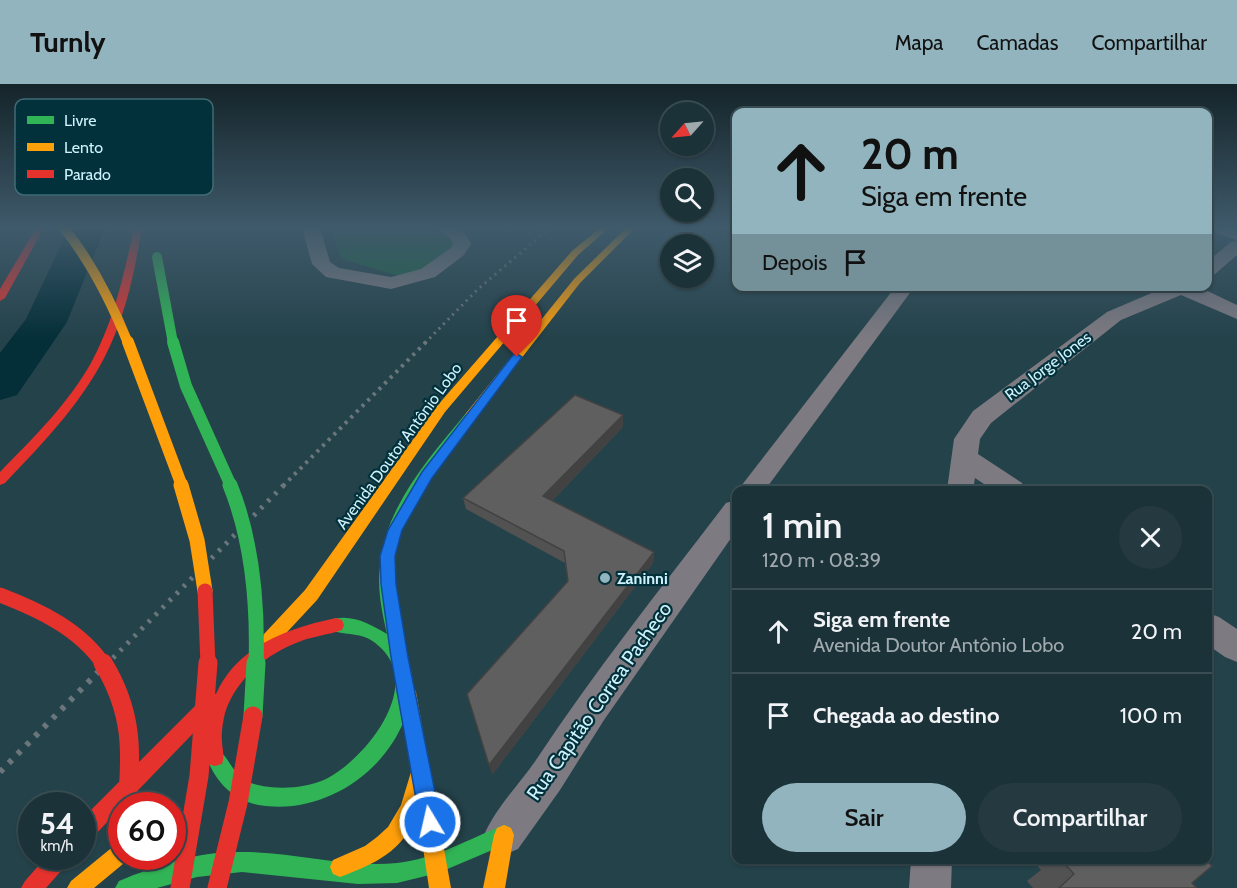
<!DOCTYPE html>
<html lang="pt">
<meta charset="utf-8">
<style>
body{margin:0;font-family:Cabin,sans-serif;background:#243a40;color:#f1f3f6;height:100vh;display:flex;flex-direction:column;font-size:22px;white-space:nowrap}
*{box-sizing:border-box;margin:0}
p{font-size:20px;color:#a0aaae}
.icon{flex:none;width:33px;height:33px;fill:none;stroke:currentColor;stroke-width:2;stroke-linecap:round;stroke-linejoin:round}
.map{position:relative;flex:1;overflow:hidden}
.side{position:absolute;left:732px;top:402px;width:480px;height:378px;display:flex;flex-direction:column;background:#1b3238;border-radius:12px;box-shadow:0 2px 4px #0004,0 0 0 2px #394d53}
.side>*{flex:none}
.guide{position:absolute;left:732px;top:24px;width:480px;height:183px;border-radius:12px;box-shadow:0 2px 4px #0004,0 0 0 2px #394d53;background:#92b4be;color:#111;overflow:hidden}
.needle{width:39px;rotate:243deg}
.tools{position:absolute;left:660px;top:18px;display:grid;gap:12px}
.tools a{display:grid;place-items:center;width:54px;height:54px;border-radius:50%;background:#1b3238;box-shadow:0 2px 4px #0004,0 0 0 2px #394d53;font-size:30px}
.speed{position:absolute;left:18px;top:708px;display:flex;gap:12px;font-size:30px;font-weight:700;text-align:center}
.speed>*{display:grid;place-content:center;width:78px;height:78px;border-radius:50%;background:#1b3238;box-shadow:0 2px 4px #0004,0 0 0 2px #394d53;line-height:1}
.speed small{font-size:15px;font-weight:400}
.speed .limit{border:9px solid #d22;background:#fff;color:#111}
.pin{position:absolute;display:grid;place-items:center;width:51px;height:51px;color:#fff;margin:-62px -26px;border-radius:50% 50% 50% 0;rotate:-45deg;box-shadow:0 0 6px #0007}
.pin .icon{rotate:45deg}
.me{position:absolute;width:66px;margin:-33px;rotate:351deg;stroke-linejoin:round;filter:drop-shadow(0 0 4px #0008)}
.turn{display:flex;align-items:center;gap:21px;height:126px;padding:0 30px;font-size:27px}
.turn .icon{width:78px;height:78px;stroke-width:2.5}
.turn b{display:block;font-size:42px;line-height:51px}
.then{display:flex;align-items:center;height:57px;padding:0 30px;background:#0003;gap:12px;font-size:22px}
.round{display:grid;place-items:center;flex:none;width:63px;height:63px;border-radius:32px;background:#243a40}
.headline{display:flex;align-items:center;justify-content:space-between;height:102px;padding:0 30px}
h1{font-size:36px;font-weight:600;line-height:45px}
.cta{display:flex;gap:12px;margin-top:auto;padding:12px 30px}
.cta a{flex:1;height:69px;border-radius:36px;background:#92b4be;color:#111;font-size:24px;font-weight:600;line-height:69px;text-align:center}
.cta a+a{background:#243a40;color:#f1f3f6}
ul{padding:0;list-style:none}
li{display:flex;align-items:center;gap:18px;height:84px;padding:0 30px;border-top:2px solid #394d53}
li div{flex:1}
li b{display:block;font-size:22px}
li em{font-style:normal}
header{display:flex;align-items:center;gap:36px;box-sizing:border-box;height:84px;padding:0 30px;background:#92b4be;color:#111}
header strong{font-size:28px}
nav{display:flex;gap:33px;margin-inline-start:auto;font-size:21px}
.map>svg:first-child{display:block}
.green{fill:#1a6140}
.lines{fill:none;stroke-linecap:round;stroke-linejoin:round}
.river{fill:#042e38;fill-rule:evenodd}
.street{fill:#7e7a81;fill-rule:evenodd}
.fast{fill:#30b455;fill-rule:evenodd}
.slow{fill:#ff9f0a;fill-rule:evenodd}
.jam{fill:#e5322d;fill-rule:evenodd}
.rail-far3{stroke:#6a757c;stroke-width:3;stroke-dasharray:2 4.5;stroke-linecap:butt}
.rail-far2{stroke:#6a757c;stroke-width:4;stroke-dasharray:3 5;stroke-linecap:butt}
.rail-far1{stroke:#6a757c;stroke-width:5;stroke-dasharray:3 7;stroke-linecap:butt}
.rail{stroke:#6a757c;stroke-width:6;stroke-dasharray:4.5 8;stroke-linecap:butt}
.fast-bridge-far3{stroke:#30b455;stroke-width:10}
.fast-bridge-far2{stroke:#30b455;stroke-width:12}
.fast-bridge-far1{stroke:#30b455;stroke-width:15}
.fast-bridge{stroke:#30b455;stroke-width:19}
.slow-bridge-far2{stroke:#ff9f0a;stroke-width:10}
.slow-bridge-far1{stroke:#ff9f0a;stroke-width:12}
.slow-bridge{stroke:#ff9f0a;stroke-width:15}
.jam-bridge-far1{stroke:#e5322d;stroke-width:15}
.jam-bridge{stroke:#e5322d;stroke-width:19}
.wall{fill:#535252}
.shaded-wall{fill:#434242}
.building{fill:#605f5f;stroke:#434242;stroke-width:1.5}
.route{fill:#1a73e8;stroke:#114b97;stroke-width:1.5}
.poi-dot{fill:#92b4be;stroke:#03313b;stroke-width:2}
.labels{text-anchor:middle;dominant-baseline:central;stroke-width:4.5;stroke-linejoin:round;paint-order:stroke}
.street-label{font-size:16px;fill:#cef2fc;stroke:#03313b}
.poi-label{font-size:16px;font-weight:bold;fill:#cef2fc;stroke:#03313b;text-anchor:start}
.near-street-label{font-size:20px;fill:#cef2fc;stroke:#03313b}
.key{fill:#03313b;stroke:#406b75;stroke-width:1.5}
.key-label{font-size:16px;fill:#cef2fc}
</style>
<header>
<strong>Turnly</strong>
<nav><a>Mapa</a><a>Camadas</a><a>Compartilhar</a></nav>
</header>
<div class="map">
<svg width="1237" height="804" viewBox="0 0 1237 804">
<rect width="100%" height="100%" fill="#24424a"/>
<!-- green -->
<path class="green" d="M330 144H434L447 148 456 155 453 164 418 188 408 191H395L345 176 341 173Z"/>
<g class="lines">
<!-- river -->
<path class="river" d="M69 144H105L67 238 17 311 0 316V269L26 235Z"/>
<!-- street -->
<g class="street">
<path d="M302 144H320L330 178 339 184 391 193 421 185 451 164 453 160 451 155 434 144C452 144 464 142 471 160L464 171 435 193 391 205 326 193 312 180Z"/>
<path d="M1209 144 1237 145V156L1212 148Z"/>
<path d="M1237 157V171L1215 190 1208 192V177L1231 158Z"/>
<path d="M896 202H915L765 406H738Z"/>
<path d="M1168 202H1197L1237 221V235L1181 211 1121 236 991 339 980 355 978 370 1022 399 1025 406H993L975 394 973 406H947L954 355 973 327 1107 228Z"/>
<path d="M736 416V447L604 636 560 706 518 765 504 771 490 765 484 751C496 723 519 701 536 676 595 587 661 504 726 419Z"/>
<path d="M1208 529 1219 533 1237 545V578L1225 573 1208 561Z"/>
<path d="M911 776H952L951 804H909Z"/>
</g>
<!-- fast -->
<g class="fast">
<path d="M471 327 477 331C448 373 413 408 398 458 387 497 402 538 407 575 409 584 413 593 412 602 407 673 335 730 266 722 235 719 217 700 206 673L208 666 215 664C231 671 231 696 258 701 279 706 307 704 326 695 364 676 423 604 381 564 363 546 350 553 330 546L328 541 330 536C351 529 370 540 387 550 382 528 377 505 380 482 385 422 430 373 467 328Z"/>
<path d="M504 741 511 744 514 751 511 758 438 789 397 799 358 800 242 788 197 793 157 804H115L119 797C157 781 200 767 242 768 294 768 345 784 397 779 435 775 469 755 504 741Z"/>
</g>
<!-- slow -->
<g class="slow">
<path d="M600 144H609L578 171 445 328 317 516 276 560 270 562 264 560 262 555 264 550 305 506 437 322 572 167Z"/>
<path d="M626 144H635L580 199 475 334H467L465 331 467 328 574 195Z"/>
<path d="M407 600 413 602 416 608 451 804H429L418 730C401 768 377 779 340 793L333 790 330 783 333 776 365 762 377 753 388 743 401 721 411 688 398 608 401 602Z"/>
<path d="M504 741 511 744 514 751 505 804H483L494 751 497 744Z"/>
<path d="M122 758V772H130L129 775 94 804H67L71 797 115 761Z"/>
</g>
<!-- jam -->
<g class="jam">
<path d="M36 144H44L5 214 0 217V205Z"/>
<path d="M134 144H142C135 185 127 226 109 264 85 316 44 358 5 399L0 401V388C33 354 68 320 91 279 114 237 124 190 134 144Z"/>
<path d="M336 534 342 536 344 541 342 546C328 551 314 552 301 557 268 569 236 594 225 629 223 638 221 648 222 657 222 665 225 671 222 680L215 682 208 680C202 665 203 651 206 636L89 757 82 760V735L206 611 212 609 216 610C237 562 288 544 336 534Z"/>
<path d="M47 772H71L68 779 46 804H21L25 797Z"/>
</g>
<!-- rail-far3 -->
<path class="rail-far3" d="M425 259 478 205 550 144"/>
<!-- rail-far2 -->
<path class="rail-far2" d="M283 402 426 258"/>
<!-- rail-far1 -->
<path class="rail-far1" d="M106 581 284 401"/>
<!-- rail -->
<path class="rail" d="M0 688 107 579"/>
<!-- fast-bridge-far3 -->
<path class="fast-bridge-far3" d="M157 173 173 259"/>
<!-- fast-bridge-far2 -->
<path class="fast-bridge-far2" d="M173 258 186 302 231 402"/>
<!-- fast-bridge-far1 -->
<path class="fast-bridge-far1" d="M230 401C253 458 258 520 256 581"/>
<!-- fast-bridge -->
<path class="fast-bridge" d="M253 632 256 579"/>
<!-- slow-bridge-far2 -->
<path class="slow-bridge-far2" d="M64 144C92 179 111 217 128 259"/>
<!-- slow-bridge-far1 -->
<path class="slow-bridge-far1" d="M128 258 182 402"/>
<!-- slow-bridge -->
<path class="slow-bridge" d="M181 401 197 456 205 507"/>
<!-- jam-bridge-far1 -->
<g class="jam-bridge-far1">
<path d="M205 507 208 581"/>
<path d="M0 511C39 526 80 545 104 581"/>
</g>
<!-- jam-bridge -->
<g class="jam-bridge">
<path d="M103 579C133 628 132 668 127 722"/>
<path d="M180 804 199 692 208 579"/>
<path d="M217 804 238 719 253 632"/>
</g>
</g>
<!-- wall -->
<g class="wall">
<path d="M623 343 552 417 654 468 653 479 492 691 568 498 565 479 466 425 463 414Z"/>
<path d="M1032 776H1206L1192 799 1197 804H1033L1027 797 1041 786Z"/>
</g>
<!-- shaded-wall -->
<g class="shaded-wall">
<path d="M623 331V343L545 424 543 412Z"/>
<path d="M654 468 653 479 492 691 489 681Z"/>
</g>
<!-- building -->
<g class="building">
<path d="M575 311 623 331 543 412 654 468 489 681 467 610 568 497 564 467 463 414Z"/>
<path d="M1061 776H1206L1212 782 1192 799 1197 804H1059L1074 790Z"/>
</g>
<!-- sky -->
<linearGradient id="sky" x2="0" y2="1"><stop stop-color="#142429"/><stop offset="0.56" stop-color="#3f5a6b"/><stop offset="1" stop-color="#3f5a6b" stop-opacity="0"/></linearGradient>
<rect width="1237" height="256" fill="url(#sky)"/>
<!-- route -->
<path class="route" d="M517 270 522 273 432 394 402 446 395 472 396 500 408 573 441 738 438 745 430 748 423 745 420 738 391 573 381 500 380 472 388 446 422 388 513 271Z"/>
<!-- markers -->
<circle class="poi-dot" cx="605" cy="494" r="6"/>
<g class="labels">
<!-- street labels -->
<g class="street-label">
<text transform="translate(1048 282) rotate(-37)">Rua Jorge Jones</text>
<text transform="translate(399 362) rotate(-54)">Avenida Doutor Antônio Lobo</text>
</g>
<!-- poi labels -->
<g class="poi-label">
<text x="617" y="494">Zaninni</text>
</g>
<!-- near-street labels -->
<g class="near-street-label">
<text transform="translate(599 617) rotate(-55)">Rua Capitão Correa Pacheco</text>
</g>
</g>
<!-- legend -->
<rect x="15" y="15" width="198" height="96" rx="9" class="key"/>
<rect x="27" y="32" width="27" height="8" fill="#30b455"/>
<rect x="27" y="59" width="27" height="8" fill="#ff9f0a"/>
<rect x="27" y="86" width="27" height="8" fill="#e5322d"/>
<g class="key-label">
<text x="64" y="42">Livre</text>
<text x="64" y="69">Lento</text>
<text x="64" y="96">Parado</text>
</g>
</svg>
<div class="tools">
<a><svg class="needle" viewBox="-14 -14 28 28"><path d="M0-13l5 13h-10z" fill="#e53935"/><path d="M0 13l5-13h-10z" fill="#a0aaae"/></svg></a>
<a><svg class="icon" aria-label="search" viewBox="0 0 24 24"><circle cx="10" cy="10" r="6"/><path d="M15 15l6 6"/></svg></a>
<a><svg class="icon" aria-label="layers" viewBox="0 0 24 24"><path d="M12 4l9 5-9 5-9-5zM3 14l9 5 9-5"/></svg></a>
</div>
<div class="speed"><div>54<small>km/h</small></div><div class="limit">60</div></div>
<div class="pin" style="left:517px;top:273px;background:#d93025"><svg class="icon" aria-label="arrive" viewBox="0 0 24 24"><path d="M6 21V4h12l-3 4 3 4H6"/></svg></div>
<svg class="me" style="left:430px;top:738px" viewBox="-20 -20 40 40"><circle r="17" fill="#1a73e8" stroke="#fff" stroke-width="3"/><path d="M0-11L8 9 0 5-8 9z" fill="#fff"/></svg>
<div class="guide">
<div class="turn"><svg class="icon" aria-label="ahead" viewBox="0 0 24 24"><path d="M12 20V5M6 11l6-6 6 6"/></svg><div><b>20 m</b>Siga em frente</div></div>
<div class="then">Depois<svg class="icon" aria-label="arrive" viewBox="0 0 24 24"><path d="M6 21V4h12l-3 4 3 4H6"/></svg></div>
</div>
<section class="side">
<div class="headline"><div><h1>1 min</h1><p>120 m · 08:39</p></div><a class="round"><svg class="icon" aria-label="close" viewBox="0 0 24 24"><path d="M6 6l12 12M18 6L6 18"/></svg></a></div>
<ul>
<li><svg class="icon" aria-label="ahead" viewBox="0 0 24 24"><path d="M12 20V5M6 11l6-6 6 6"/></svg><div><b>Siga em frente</b><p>Avenida Doutor Antônio Lobo</p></div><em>20 m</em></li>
<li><svg class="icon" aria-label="arrive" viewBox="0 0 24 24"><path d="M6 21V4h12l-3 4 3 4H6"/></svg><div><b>Chegada ao destino</b></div><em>100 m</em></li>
</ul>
<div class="cta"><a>Sair</a><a>Compartilhar</a></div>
</section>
</div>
